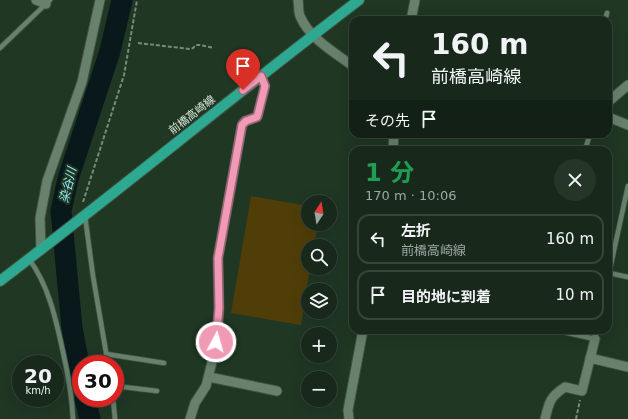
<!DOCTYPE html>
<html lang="ja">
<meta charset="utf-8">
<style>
body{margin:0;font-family:"DejaVu Sans","Noto Sans JP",sans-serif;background:#253528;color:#f1f3f6;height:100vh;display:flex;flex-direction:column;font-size:15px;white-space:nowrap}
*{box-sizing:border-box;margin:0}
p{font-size:13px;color:#9fa6a3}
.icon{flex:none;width:22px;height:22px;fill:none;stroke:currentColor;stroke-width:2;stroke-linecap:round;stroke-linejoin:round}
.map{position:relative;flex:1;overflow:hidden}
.sheet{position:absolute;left:349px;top:146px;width:263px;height:188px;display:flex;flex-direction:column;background:#18291b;border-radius:12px;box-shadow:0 4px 16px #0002,0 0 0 1px #36453a}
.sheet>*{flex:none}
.guide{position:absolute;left:349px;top:16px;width:263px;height:122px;border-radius:12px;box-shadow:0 4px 16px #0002,0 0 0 1px #36453a;background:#18291b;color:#f1f3f6;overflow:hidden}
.needle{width:26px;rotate:12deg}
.tools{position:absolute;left:301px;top:195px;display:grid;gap:8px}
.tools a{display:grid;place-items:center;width:36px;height:36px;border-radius:50%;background:#18291b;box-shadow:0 4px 16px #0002,0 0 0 1px #36453a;font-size:20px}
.speed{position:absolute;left:12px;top:355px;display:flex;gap:8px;font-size:20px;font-weight:700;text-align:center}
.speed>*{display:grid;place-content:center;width:52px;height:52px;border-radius:50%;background:#18291b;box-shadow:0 4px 16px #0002,0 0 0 1px #36453a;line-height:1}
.speed small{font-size:10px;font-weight:400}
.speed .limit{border:6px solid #d22;background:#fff;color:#111}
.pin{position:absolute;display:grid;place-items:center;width:34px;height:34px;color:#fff;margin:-41px -17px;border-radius:50% 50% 50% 0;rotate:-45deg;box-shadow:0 0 4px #0007}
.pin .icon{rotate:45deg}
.me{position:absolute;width:44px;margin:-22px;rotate:6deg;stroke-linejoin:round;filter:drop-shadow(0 0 3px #0008)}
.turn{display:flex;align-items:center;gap:14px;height:84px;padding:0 16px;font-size:18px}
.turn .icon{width:52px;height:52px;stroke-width:2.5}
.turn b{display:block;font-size:28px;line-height:34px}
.then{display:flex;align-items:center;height:38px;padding:0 16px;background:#0003;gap:8px;font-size:15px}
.round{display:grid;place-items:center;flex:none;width:42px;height:42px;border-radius:21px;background:#253528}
.summary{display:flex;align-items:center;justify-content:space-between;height:68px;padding:0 16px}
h1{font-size:24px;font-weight:700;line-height:30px;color:#1e9e55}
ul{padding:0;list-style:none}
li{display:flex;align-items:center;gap:12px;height:50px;margin:0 8px 6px;padding:0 8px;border:2px solid #36453a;border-radius:12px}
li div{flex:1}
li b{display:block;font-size:15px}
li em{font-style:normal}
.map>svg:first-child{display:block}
.green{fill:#503e09}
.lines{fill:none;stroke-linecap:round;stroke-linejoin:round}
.river{stroke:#08181b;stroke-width:21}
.lane-casing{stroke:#3f5344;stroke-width:6}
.street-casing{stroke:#3f5344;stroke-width:11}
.primary-casing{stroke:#3f5344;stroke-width:12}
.path{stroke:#788b7b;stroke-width:2;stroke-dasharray:4 2;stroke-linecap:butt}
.lane{stroke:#68816c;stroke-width:4.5}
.street{stroke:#68816c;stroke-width:9}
.primary{stroke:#2da991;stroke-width:10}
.route-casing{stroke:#9c6476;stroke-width:10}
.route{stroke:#f09ab6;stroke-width:7}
.labels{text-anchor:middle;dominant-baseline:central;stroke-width:4;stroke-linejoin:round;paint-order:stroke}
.street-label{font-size:11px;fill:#ddebdf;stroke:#203724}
.water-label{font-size:12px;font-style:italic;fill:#93e8f6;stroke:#203724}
</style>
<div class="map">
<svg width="628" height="419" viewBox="0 0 628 419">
<rect width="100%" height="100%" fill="#203724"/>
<!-- green -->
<path class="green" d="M251 196 308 206V224H318L314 246H308V268H310L301 325 231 313Z"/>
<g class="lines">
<!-- river -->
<g class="river">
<path d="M81 375 72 328 61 211 68 179 110 51 122 0"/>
<path d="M85 398 90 419"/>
</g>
<defs>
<g id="lane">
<path d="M605 20 607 13"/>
<path d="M0 48 50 0"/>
<path d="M585 150 590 134"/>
<path d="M85 216 93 276 108 364"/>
<path d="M29 259C49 286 56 320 63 352 68 374 72 396 73 419"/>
<path d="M609 273 628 277"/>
<path d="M608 278 628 186"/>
<path d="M554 330 595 339 597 330"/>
<path d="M106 354 164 363"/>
<path d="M115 386 157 391"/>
<path d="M113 398 115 419"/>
</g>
<g id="street">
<path d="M36 0 46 4"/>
<path d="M298 0C299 5 298 11 300 16 309 38 335 53 353 66"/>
<path d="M411 20 415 0"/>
<path d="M608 102 628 85"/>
<path d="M608 117 628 125"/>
<path d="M393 150 394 134"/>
<path d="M41 250 40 218 47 181 82 82 100 0"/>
<path d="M590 358 628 367"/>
<path d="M209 377 277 391"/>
<path d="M190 419 195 403 206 386 217 342 219 308 218 258 242 125 245 121 257 117 258 114 265 86 261 76"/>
<path d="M349 419 348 410 363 330"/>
<path d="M545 419C549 402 550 397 565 387L582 391 595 339"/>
</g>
<path id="primary" d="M0 281C121 189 238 92 359 0"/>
</defs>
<!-- lane casing -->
<use href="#lane" class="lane-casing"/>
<!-- street casing -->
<use href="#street" class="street-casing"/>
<!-- primary casing -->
<use href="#primary" class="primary-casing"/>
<!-- path -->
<g class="path">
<path d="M138 43 190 49 193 48 196 45H200L214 48"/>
<path d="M83 202 124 75 137 0"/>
<path d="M576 419 580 400"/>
</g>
<!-- lane -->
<use href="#lane" class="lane"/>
<!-- street -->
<use href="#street" class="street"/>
<!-- primary -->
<use href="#primary" class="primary"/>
</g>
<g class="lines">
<defs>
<path id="route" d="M216 342 219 308 218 258 242 125 246 121 257 117 258 114 265 86 261 76 243 90"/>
</defs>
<!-- route casing -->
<use href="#route" class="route-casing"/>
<!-- route -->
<use href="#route" class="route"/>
</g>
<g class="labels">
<!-- street labels -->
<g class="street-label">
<text transform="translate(192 115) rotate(-38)">前橋高崎線</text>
</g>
<!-- water labels -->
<g class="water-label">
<text transform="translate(68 185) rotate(-76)">染谷川</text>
</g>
</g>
</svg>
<div class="tools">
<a><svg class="needle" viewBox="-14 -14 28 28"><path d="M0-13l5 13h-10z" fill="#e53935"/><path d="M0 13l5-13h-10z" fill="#9fa6a3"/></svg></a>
<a><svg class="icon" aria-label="search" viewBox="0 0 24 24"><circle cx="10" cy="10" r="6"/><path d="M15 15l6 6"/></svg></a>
<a><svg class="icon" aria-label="layers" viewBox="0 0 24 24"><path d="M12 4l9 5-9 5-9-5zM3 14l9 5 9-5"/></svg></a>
<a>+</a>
<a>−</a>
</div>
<div class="speed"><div>20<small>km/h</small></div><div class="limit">30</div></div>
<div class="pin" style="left:243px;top:90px;background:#d93025"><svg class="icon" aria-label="arrive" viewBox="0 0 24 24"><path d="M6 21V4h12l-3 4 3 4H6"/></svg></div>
<svg class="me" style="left:216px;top:342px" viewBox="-20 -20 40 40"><circle r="17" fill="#f09ab6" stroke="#fff" stroke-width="3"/><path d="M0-11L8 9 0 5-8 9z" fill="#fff"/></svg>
<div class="guide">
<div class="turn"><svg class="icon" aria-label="left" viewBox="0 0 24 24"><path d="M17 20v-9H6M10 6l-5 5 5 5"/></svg><div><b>160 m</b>前橋高崎線</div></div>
<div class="then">その先<svg class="icon" aria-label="arrive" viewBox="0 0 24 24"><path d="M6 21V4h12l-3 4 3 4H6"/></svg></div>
</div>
<section class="sheet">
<div class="summary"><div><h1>1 分</h1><p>170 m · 10:06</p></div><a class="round"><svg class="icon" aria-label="close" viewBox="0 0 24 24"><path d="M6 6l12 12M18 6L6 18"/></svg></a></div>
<ul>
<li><svg class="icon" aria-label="left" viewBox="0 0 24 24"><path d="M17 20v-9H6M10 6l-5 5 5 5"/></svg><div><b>左折</b><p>前橋高崎線</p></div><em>160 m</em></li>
<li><svg class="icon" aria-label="arrive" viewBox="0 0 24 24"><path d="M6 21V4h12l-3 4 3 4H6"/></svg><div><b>目的地に到着</b></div><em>10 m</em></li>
</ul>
</section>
</div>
